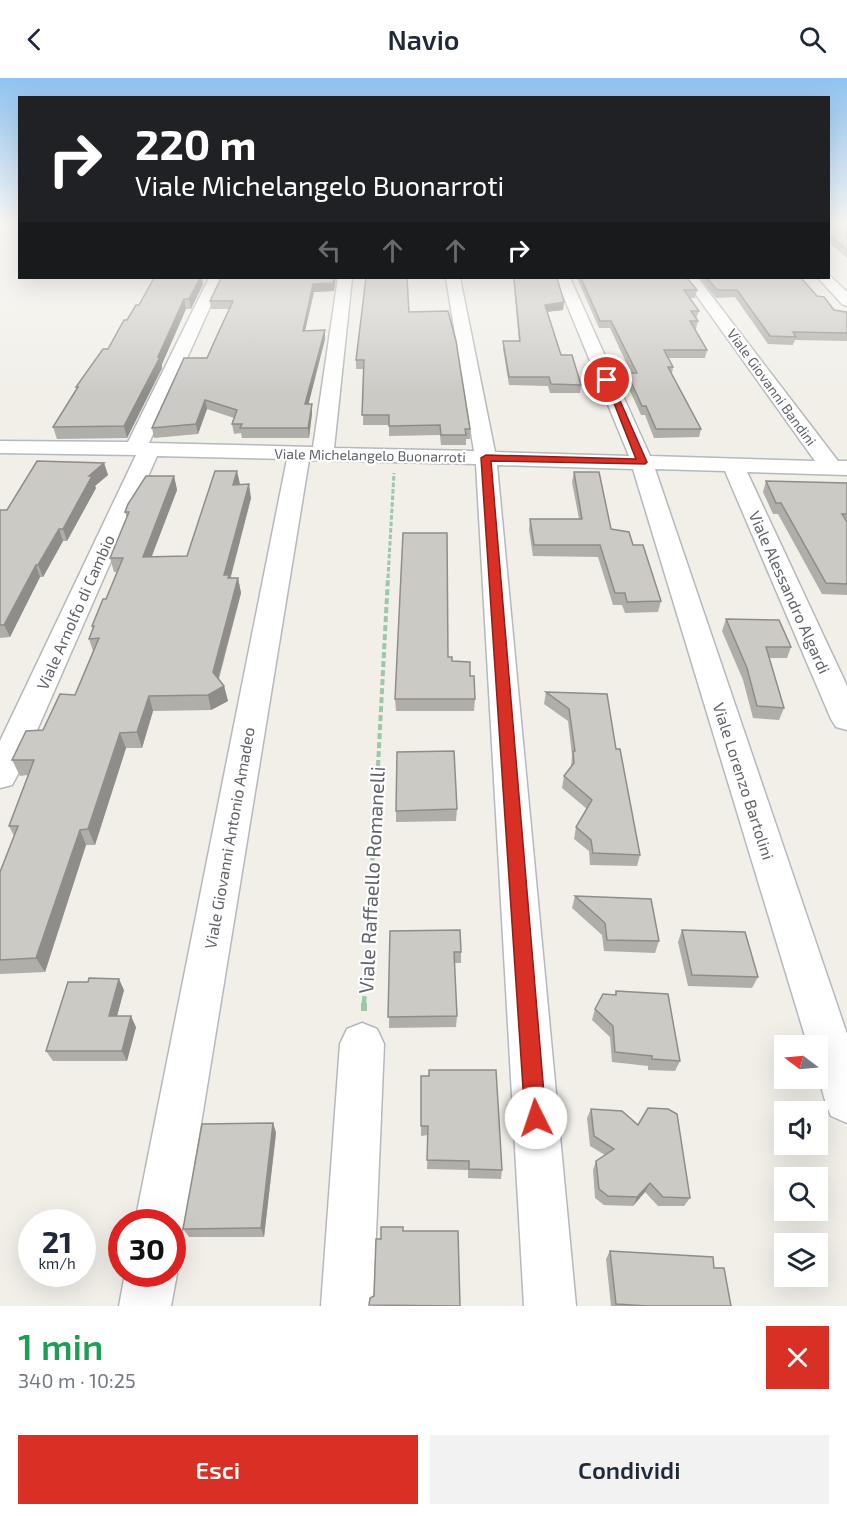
<!DOCTYPE html>
<html lang="it">
<meta charset="utf-8">
<style>
body{margin:0;font-family:"Exo 2",sans-serif;background:#f2f2f3;color:#1f2937;height:100vh;display:flex;flex-direction:column;font-size:22px;white-space:nowrap}
*{box-sizing:border-box;margin:0}
p{font-size:20px;color:#747a83}
.icon{flex:none;width:33px;height:33px;fill:none;stroke:currentColor;stroke-width:2;stroke-linecap:round;stroke-linejoin:round}
.map{position:relative;height:1228px;overflow:hidden}
.drawer{display:flex;flex-direction:column;background:#fff;flex:1}
.drawer>*{flex:none}
.hud{position:absolute;left:18px;top:18px;width:812px;height:183px;border-radius:0px;box-shadow:0 6px 24px #0002;background:#202124;color:#fff;overflow:hidden}
.needle{width:39px;rotate:286deg}
.tools{position:absolute;left:774px;top:957px;display:grid;gap:12px}
.tools a{display:grid;place-items:center;width:54px;height:54px;border-radius:0px;background:#fff;box-shadow:0 6px 24px #0002;font-size:30px}
.speed{position:absolute;left:18px;top:1131px;display:flex;gap:12px;font-size:30px;font-weight:700;text-align:center}
.speed>*{display:grid;place-content:center;width:78px;height:78px;border-radius:50%;background:#fff;box-shadow:0 6px 24px #0002;line-height:1}
.speed small{font-size:15px;font-weight:400}
.speed .limit{border:9px solid #d22;background:#fff;color:#111}
.pin{position:absolute;display:grid;place-items:center;width:51px;height:51px;color:#fff;margin:-26px;border:3px solid #fff;border-radius:50%;box-shadow:0 2px 6px #0007}
.me{position:absolute;width:66px;margin:-33px;rotate:356deg;stroke-linejoin:round;filter:drop-shadow(0 0 4px #0008)}
.turn{display:flex;align-items:center;gap:21px;height:126px;padding:0 18px;font-size:27px}
.turn .icon{width:78px;height:78px;stroke-width:2.5}
.turn b{display:block;font-size:42px;line-height:51px}
.lanes{display:flex;align-items:center;height:57px;padding:0 18px;background:#0003;justify-content:center;gap:30px;direction:ltr}
.lanes .off{opacity:.35}
.round{display:grid;place-items:center;flex:none;width:63px;height:63px;border-radius:0px;background:#f2f2f3}
.headline{display:flex;align-items:center;justify-content:space-between;height:102px;padding:0 18px}
h1{font-size:36px;font-weight:600;line-height:45px;color:#1e9e55}
.button{display:flex;gap:12px;margin-top:auto;padding:12px 18px}
.button a{flex:1;height:69px;border-radius:0px;background:#d93025;color:#fff;font-size:24px;font-weight:600;line-height:69px;text-align:center}
.button a+a{background:#f2f2f3;color:#1f2937}
header{display:flex;justify-content:space-between;align-items:center;height:78px;padding:0 18px;background:#fff;font-size:27px;font-weight:600}
.map>svg:first-child{display:block}
.lines{fill:none;stroke-linecap:round;stroke-linejoin:round}
.street-casing{stroke:#b5b8bc;stroke-width:3}
.path-far3{stroke:#9cc7a9;stroke-width:3;stroke-dasharray:4.5 2;stroke-linecap:butt}
.path-far2{stroke:#9cc7a9;stroke-width:4;stroke-dasharray:6 3;stroke-linecap:butt}
.path-far1{stroke:#9cc7a9;stroke-width:4.5;stroke-dasharray:8 4;stroke-linecap:butt}
.path{stroke:#9cc7a9;stroke-width:6;stroke-dasharray:9 4.5;stroke-linecap:butt}
.street{fill:#fff;fill-rule:evenodd}
.wall{fill:#afaea9}
.shaded-wall{fill:#8f8d8a}
.building{fill:#cccac5;stroke:#8f8d8a;stroke-width:1.5}
.route{fill:#d93025;stroke:#8d1f18;stroke-width:1.5}
.labels{text-anchor:middle;dominant-baseline:central;stroke-width:4.5;stroke-linejoin:round;paint-order:stroke}
.far-street-label{font-size:14px;fill:#5f6368;stroke:#fff}
.street-label{font-size:16px;fill:#5f6368;stroke:#fff}
.near-street-label{font-size:20px;fill:#5f6368;stroke:#fff}
</style>
<header><svg class="icon" aria-label="back" viewBox="0 0 24 24"><path d="M15 5l-7 7 7 7"/></svg>Navio<svg class="icon" aria-label="search" viewBox="0 0 24 24"><circle cx="10" cy="10" r="6"/><path d="M15 15l6 6"/></svg></header>
<div class="map">
<svg width="847" height="1228" viewBox="0 0 847 1228">
<rect width="100%" height="100%" fill="#f1efe8"/>
<g class="lines">
<defs>
<g id="street">
<path d="M828 196 847 214V228L842 226 818 200H828Z"/>
<path d="M209 200H223L149 365 313 369 338 200H352L334 370 474 373 446 200H460L495 374 629 378 556 200H570L650 378 815 383 684 200H698L838 383H847V397L747 394 847 608V652L836 649 831 641 725 393 655 391 847 956V1045L831 1038C820 1012 818 995 818 968H808L633 391 497 387 576 1228H524L476 386 309 382 185 1144 178 1162 172 1164V1144H135L287 381 157 378 17 698 12 707 0 710V663L136 377 0 375V363L128 364Z"/>
<path d="M362 945 377 951 384 966 373 1228H321L340 966 347 951Z"/>
<path d="M172 1186 177 1196 171 1228H119L125 1196H172Z"/>
</g>
</defs>
<!-- street casing -->
<use href="#street" class="street-casing"/>
<!-- path-far3 -->
<path class="path-far3" d="M388 500 394 395"/>
<!-- path-far2 -->
<path class="path-far2" d="M378 688 388 499"/>
<!-- path-far1 -->
<path class="path-far1" d="M364 926 378 686"/>
<!-- path -->
<path class="path" d="M364 933V925"/>
<!-- street -->
<use href="#street" class="street"/>
</g>
<!-- wall -->
<g class="wall">
<path d="M828 144H847V180L828 163Z"/>
<path d="M200 200H202L203 206 191 231H186L162 286V290L127 360 57 361 53 349 77 312 76 309 108 271 127 242 139 227Z"/>
<path d="M221 200 334 213 314 214 305 253 325 261 308 326H312V335L309 360H242L241 355 234 356 232 346 234 340 207 331 198 356 154 360 152 350 207 280 229 231H211L210 223Z"/>
<path d="M513 200H557L564 224 563 232 547 234 561 277 581 307 580 315H550L548 308 509 307 503 271V263H519Z"/>
<path d="M577 200H687L697 212 695 220H689L699 233 696 241 698 243 696 251H694L707 272 705 280H668L673 289 672 296 701 351 699 359 654 360 645 337H641L626 304 627 295H631L610 250H599Z"/>
<path d="M700 200H801L817 218 834 232 847 236V263L795 262 793 267 768 266 735 219 716 220Z"/>
<path d="M409 234 470 351V361H466V367H441L440 357 389 358V347H363L364 291H356V282Z"/>
<path d="M104 385 108 397 95 408 96 410 67 463H63L43 499H40L10 559 0 560V432H7Z"/>
<path d="M574 394 611 451 633 467 661 523 658 534 625 535 622 527H613L598 479 533 478 529 452 530 441H579L572 404Z"/>
<path d="M174 398 177 412 152 478H187L239 407 251 420 230 500H238L241 515 219 601 224 608 228 623 211 632 153 633 142 670H126L95 767H86L45 894 0 896V794L14 758 9 748 28 697 20 698 12 682 43 652 75 617 93 573 89 561 93 551 92 548 106 521 117 494H114L110 480 127 440 125 434Z"/>
<path d="M766 403 847 405V517L822 516 778 436H773L763 414Z"/>
<path d="M726 541 791 569 787 580H769L784 630 779 642 753 640 743 602 722 553Z"/>
<path d="M448 579 452 583 470 598 475 621 474 633H396L395 621Z"/>
<path d="M546 614 607 616 616 671 640 777 637 788 590 787 589 773 574 761 576 749 587 731 562 710 564 698 571 689 572 677 568 643 544 626Z"/>
<path d="M457 731 456 743 396 744V733Z"/>
<path d="M575 818 659 863 655 875 604 873 602 857 572 830Z"/>
<path d="M682 852 758 899 752 910 688 908 678 864Z"/>
<path d="M390 853 461 874V885H454L457 938 456 949 389 950Z"/>
<path d="M124 912 117 938 136 949 127 983H53L46 973Z"/>
<path d="M616 913 680 983 675 993 648 992V988L612 984 610 959 592 942 595 931 615 917Z"/>
<path d="M421 998 502 1092 501 1101 468 1100V1092L427 1091 428 1057 421 1058Z"/>
<path d="M591 1031 690 1120 684 1128H658L645 1114 633 1128 604 1127 595 1120 593 1092 596 1083 605 1077 590 1068 587 1040Z"/>
<path d="M273 1045 276 1055 264 1159H189L183 1151Z"/>
<path d="M610 1173 714 1190 731 1228H611L606 1181Z"/>
</g>
<!-- shaded-wall -->
<g class="shaded-wall">
<path d="M200 200H202L203 206 191 231 189 221Z"/>
<path d="M334 200H336L334 213 314 214 303 261V253L313 206Z"/>
<path d="M184 221 186 231 162 286V290L127 360 124 348Z"/>
<path d="M564 224 563 232 544 234 545 227Z"/>
<path d="M325 252V261L306 336 305 326Z"/>
<path d="M205 322 207 331 198 356 196 346Z"/>
<path d="M312 326V335L309 360 308 350Z"/>
<path d="M104 385 108 397 95 408 96 410 67 463 63 451 89 398Z"/>
<path d="M237 393 240 406 233 407Z"/>
<path d="M174 398 177 412 146 493 143 479Z"/>
<path d="M249 406 251 420 230 502 224 497Z"/>
<path d="M59 451 63 463 43 499 38 487Z"/>
<path d="M36 487 40 499 10 559 4 547Z"/>
<path d="M238 500 241 515 216 609 213 594Z"/>
<path d="M224 608 228 623 211 632 208 617Z"/>
<path d="M149 618 153 633 142 670 137 654Z"/>
<path d="M120 655 126 670 95 767 88 751Z"/>
<path d="M80 752 86 767 45 894 36 880Z"/>
<path d="M119 901 124 912 114 949 109 938Z"/>
<path d="M131 938 136 949 127 983 122 973Z"/>
<path d="M273 1045 276 1055 264 1159 261 1150Z"/>
<path d="M650 1105 645 1114 633 1128 637 1119Z"/>
</g>
<!-- building -->
<g class="building">
<path d="M828 144H847V172L828 155Z"/>
<path d="M154 200H200L189 221H184L158 279H160L124 348 53 349 78 309H76L103 271H108L124 242H127L136 227H139Z"/>
<path d="M221 200H334L333 205 313 206 303 253 325 252 305 326H312L308 350H240L242 346H232L237 332 205 322 196 346 152 350 184 280H207L215 262 233 223H210Z"/>
<path d="M366 200H407L409 234 448 233 456 263 470 351H465L466 357H441L440 347 389 348V337H362L364 282H356Z"/>
<path d="M514 200H557L564 224 545 227 561 277H572L581 307 551 306 549 299H509L503 263H520Z"/>
<path d="M581 200H687L697 212H684L699 233H691L698 243H690L707 272H664L673 289H668L701 351H656L646 328H642L627 295H637L611 243H600Z"/>
<path d="M707 200H801L817 218 824 219 834 232 846 234 847 236V255L793 254 796 259 770 258 737 212H717Z"/>
<path d="M37 383 104 385 89 398H92L63 451H59L38 487H36L4 547H0V432H7Z"/>
<path d="M215 393H237L233 407 249 406 224 497H229L228 500H238L213 594 224 608 208 617 149 618 137 654 120 655 88 751 80 752 36 880 0 882V794L18 748H9L34 682H12L26 653 43 652 60 616 75 617 99 560 89 561 94 548H92L103 521H106L123 480H110L129 434H125L128 426 146 398H174L143 479 187 478Z"/>
<path d="M574 394H599L611 451 629 454 633 467H643L661 523 627 524 625 515H615L600 467H534L530 441H582Z"/>
<path d="M766 403 847 405V436H842L847 444V506L826 505 781 425H776Z"/>
<path d="M403 455H447L448 579H452V583L470 584V598H474L475 621H395Z"/>
<path d="M726 541 779 542 791 569H766L784 630 757 628 747 590Z"/>
<path d="M546 614 607 616 616 671H620L640 777 593 775 591 762 576 749 592 722 564 698 574 685 573 673H575L569 631Z"/>
<path d="M454 673 457 731 396 733 397 674Z"/>
<path d="M575 818 651 821 659 863 607 862 605 845Z"/>
<path d="M460 852 461 874H454L457 938 388 939 390 853Z"/>
<path d="M682 852 745 854 758 899 692 897Z"/>
<path d="M89 900 119 901 109 938H131L122 973H46L68 904H88Z"/>
<path d="M616 913 668 916 680 983 652 981V978L615 974 613 948 595 931 603 916 616 917Z"/>
<path d="M429 992H496L502 1092 469 1091V1083L427 1082 428 1048H421V998H429Z"/>
<path d="M648 1030 668 1031 677 1036 690 1120 663 1119 650 1105 637 1119 608 1118 599 1111 596 1083 614 1071 594 1058 591 1031 622 1033 638 1047Z"/>
<path d="M273 1045 261 1150 183 1151 202 1046Z"/>
<path d="M381 1149H403V1153H458L460 1228 369 1227 370 1220 374 1218 376 1161H381Z"/>
<path d="M610 1173 713 1179 714 1190H724L731 1228H648L616 1226Z"/>
</g>
<!-- sky -->
<linearGradient id="sky" x2="0" y2="1"><stop stop-color="#8fc3f1"/><stop offset="0.46" stop-color="#f9f8f5"/><stop offset="1" stop-color="#f9f8f5" stop-opacity="0"/></linearGradient>
<rect width="847" height="316" fill="url(#sky)"/>
<!-- route -->
<path class="route" d="M604 300 611 302 647 384 645 386 491 383 546 1040 543 1047 536 1050 528 1047 525 1040 481 380 486 377 636 381Z"/>
<g class="labels">
<!-- far-street labels -->
<g class="far-street-label">
<text transform="translate(772 309) rotate(54)">Viale Giovanni Bandini</text>
<text transform="translate(370 377) rotate(1)">Viale Michelangelo Buonarroti</text>
</g>
<!-- street labels -->
<g class="street-label">
<text transform="translate(790 514) rotate(66)">Viale Alessandro Algardi</text>
<text transform="translate(75 534) rotate(-66)">Viale Arnolfo di Cambio</text>
<text transform="translate(744 703) rotate(72)">Viale Lorenzo Bartolini</text>
<text transform="translate(229 760) rotate(-80)">Viale Giovanni Antonio Amadeo</text>
</g>
<!-- near-street labels -->
<g class="near-street-label">
<text transform="translate(371 802) rotate(-87)">Viale Raffaello Romanelli</text>
</g>
</g>
</svg>
<div class="tools">
<a><svg class="needle" viewBox="-14 -14 28 28"><path d="M0-13l5 13h-10z" fill="#e53935"/><path d="M0 13l5-13h-10z" fill="#747a83"/></svg></a>
<a><svg class="icon" aria-label="sound" viewBox="0 0 24 24"><path d="M4 9h4l5-4v14l-5-4H4zM17 9q2 3 0 6"/></svg></a>
<a><svg class="icon" aria-label="search" viewBox="0 0 24 24"><circle cx="10" cy="10" r="6"/><path d="M15 15l6 6"/></svg></a>
<a><svg class="icon" aria-label="layers" viewBox="0 0 24 24"><path d="M12 4l9 5-9 5-9-5zM3 14l9 5 9-5"/></svg></a>
</div>
<div class="speed"><div>21<small>km/h</small></div><div class="limit">30</div></div>
<div class="pin" style="left:607px;top:302px;background:#d93025"><svg class="icon" aria-label="arrive" viewBox="0 0 24 24"><path d="M6 21V4h12l-3 4 3 4H6"/></svg></div>
<svg class="me" style="left:536px;top:1040px" viewBox="-20 -20 40 40"><circle r="19" fill="#fff"/><path d="M0-13L10 11 0 6-10 11z" fill="#d93025"/></svg>
<div class="hud">
<div class="turn"><svg class="icon" aria-label="right" viewBox="0 0 24 24"><path d="M7 20v-9h11M14 6l5 5-5 5"/></svg><div><b>220 m</b>Viale Michelangelo Buonarroti</div></div>
<div class="lanes"><svg class="icon off" aria-label="left" viewBox="0 0 24 24"><path d="M17 20v-9H6M10 6l-5 5 5 5"/></svg><svg class="icon off" aria-label="ahead" viewBox="0 0 24 24"><path d="M12 20V5M6 11l6-6 6 6"/></svg><svg class="icon off" aria-label="ahead" viewBox="0 0 24 24"><path d="M12 20V5M6 11l6-6 6 6"/></svg><svg class="icon" aria-label="right" viewBox="0 0 24 24"><path d="M7 20v-9h11M14 6l5 5-5 5"/></svg></div>
</div>
</div>
<section class="drawer">
<div class="headline"><div><h1>1 min</h1><p>340 m · 10:25</p></div><a class="round" style="background:#d93025;color:#fff"><svg class="icon" aria-label="close" viewBox="0 0 24 24"><path d="M6 6l12 12M18 6L6 18"/></svg></a></div>
<div class="button"><a>Esci</a><a>Condividi</a></div>
</section>
